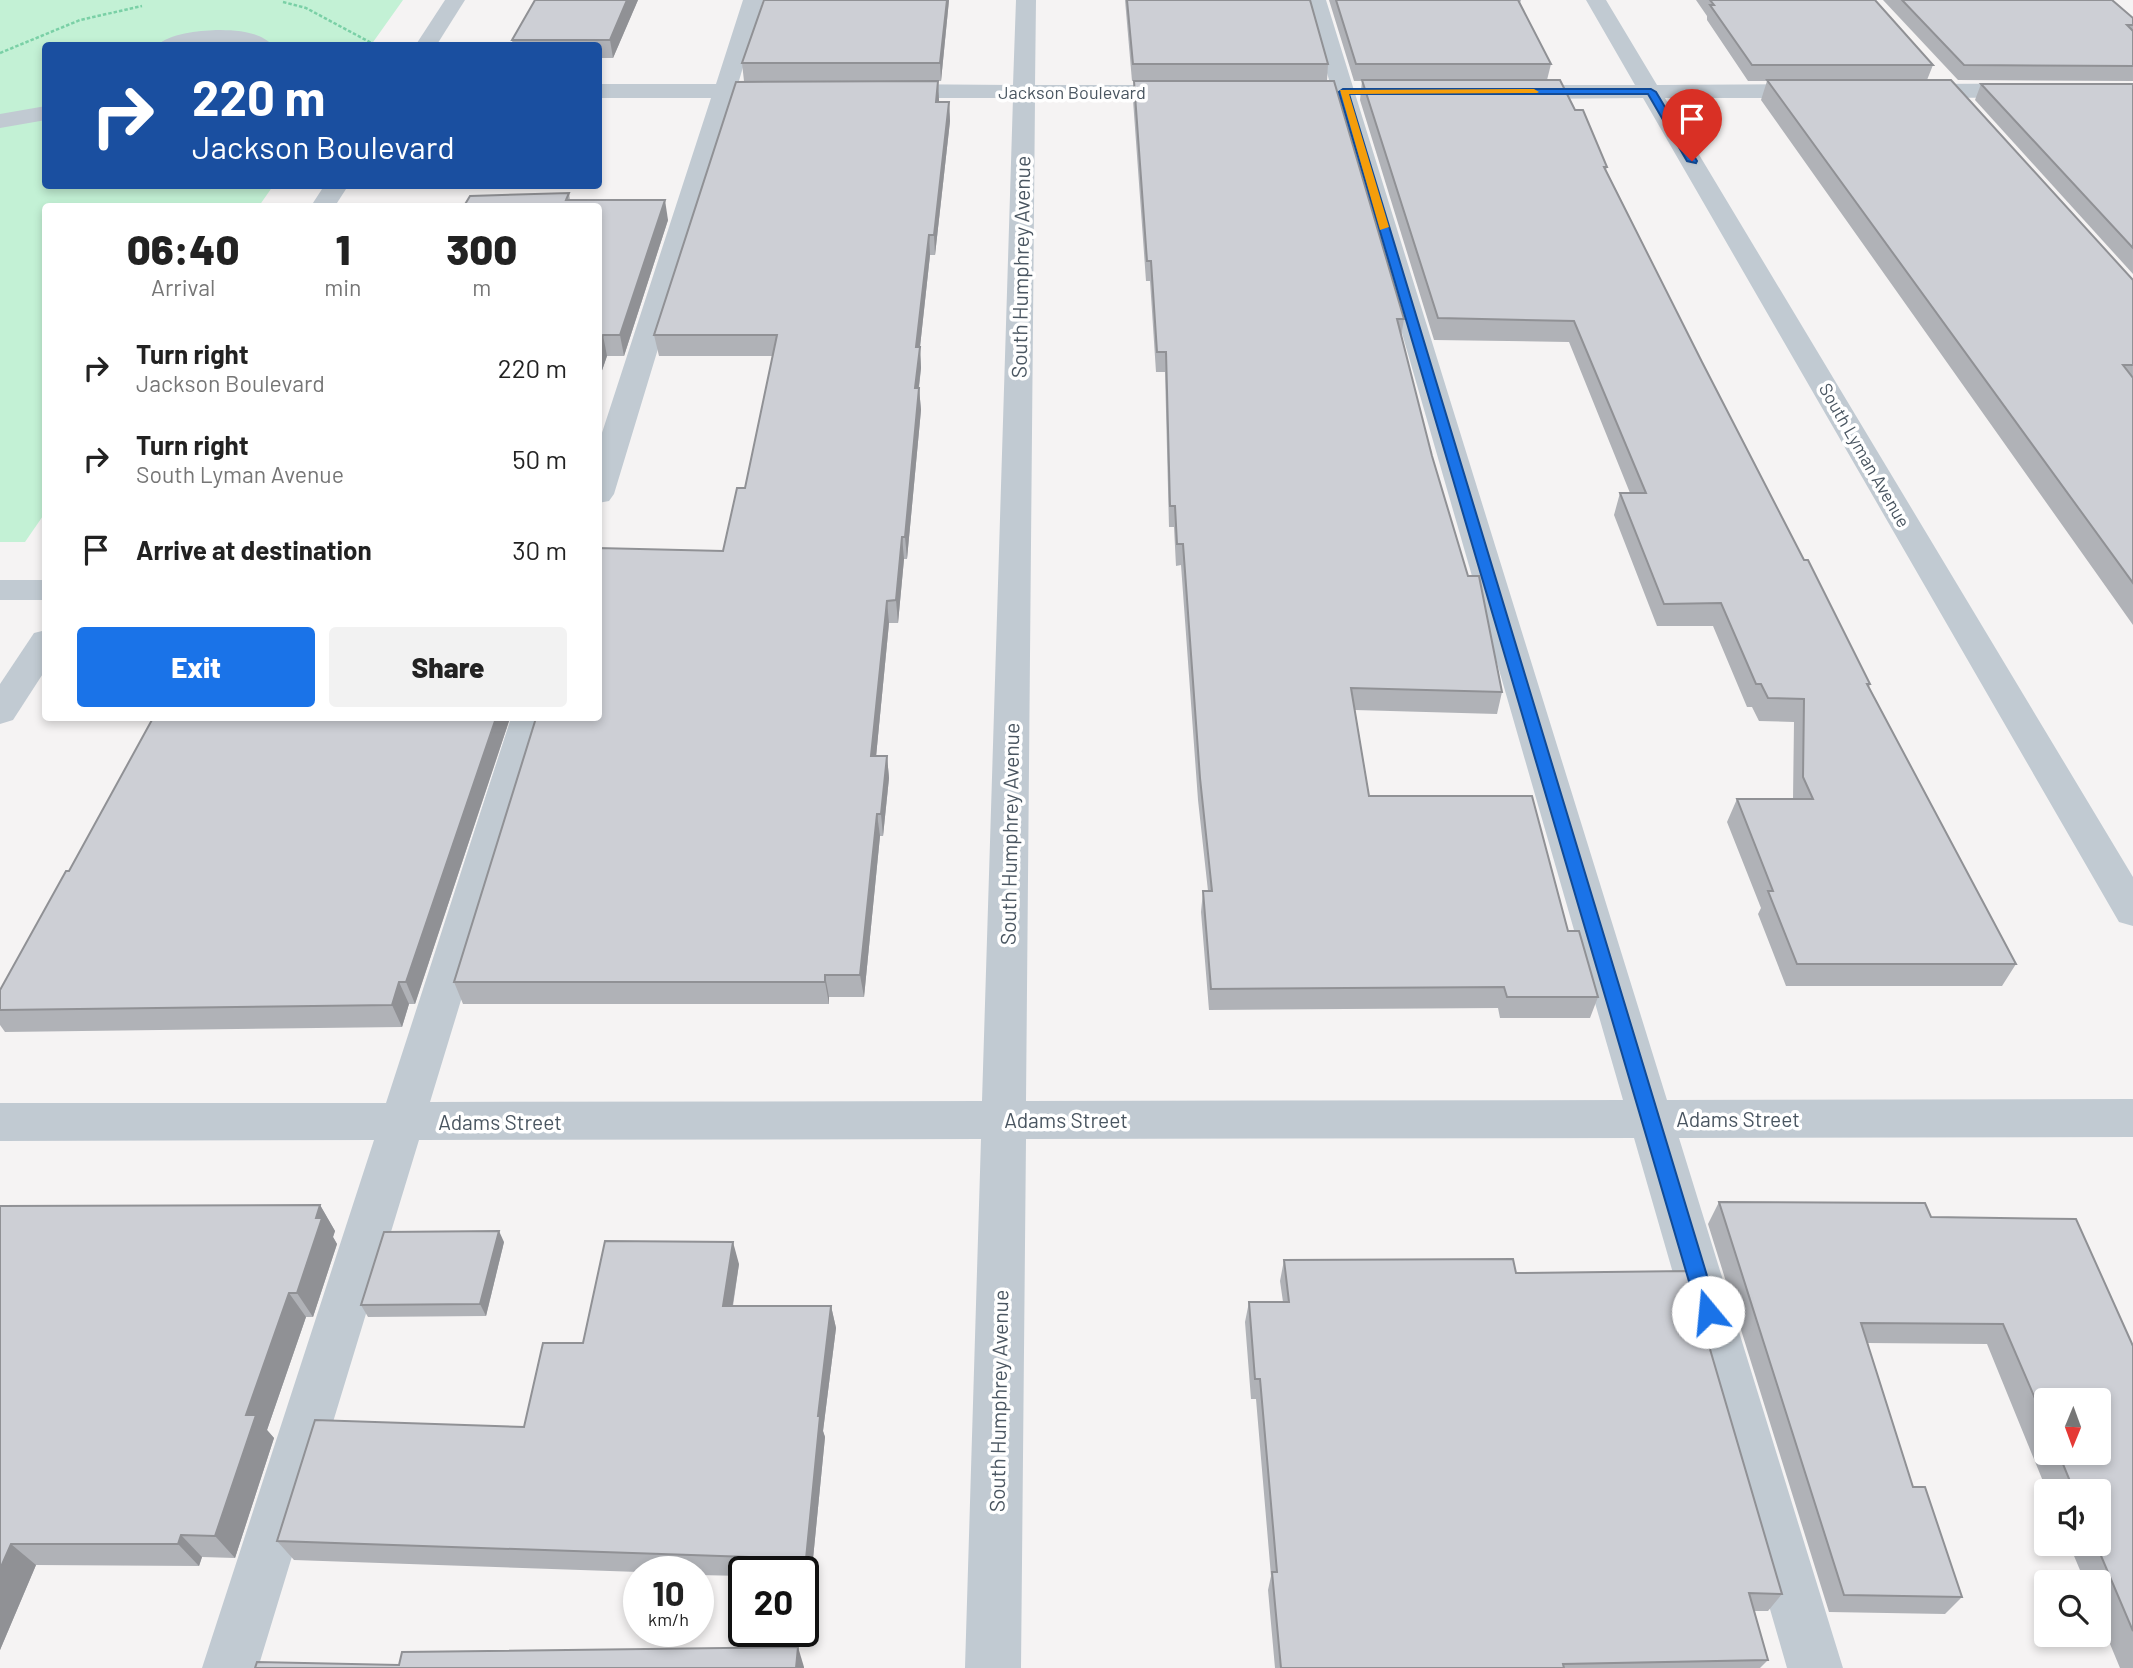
<!DOCTYPE html>
<style>
body{margin:0;font-family:Barlow,sans-serif;background:#f2f2f2;color:#222;height:100vh;display:flex;flex-direction:column;font-size:26px;white-space:nowrap}
*{box-sizing:border-box;margin:0}
p{font-size:23px;color:#767676}
.icon{flex:none;width:38px;height:38px;fill:none;stroke:currentColor;stroke-width:2;stroke-linecap:round;stroke-linejoin:round}
.map{position:relative;flex:1;overflow:hidden}
.panel{position:absolute;left:42px;top:203px;width:560px;height:518px;display:flex;flex-direction:column;background:#fff;border-radius:7px;box-shadow:0 4px 10px #0003}
.panel>*{flex:none}
.top-card{position:absolute;left:42px;top:42px;width:560px;height:147px;border-radius:7px;box-shadow:0 4px 10px #0003;background:#1a4fa0;color:#fff;overflow:hidden}
.needle{width:46px;rotate:181deg}
.fabs{position:absolute;left:2034px;top:1388px;display:grid;gap:14px}
.fabs a{display:grid;place-items:center;width:77px;height:77px;border-radius:7px;background:#fff;box-shadow:0 4px 10px #0003;font-size:35px}
.speed{position:absolute;left:623px;top:1556px;display:flex;gap:14px;font-size:35px;font-weight:700;text-align:center}
.speed>*{display:grid;place-content:center;width:91px;height:91px;border-radius:50%;background:#fff;box-shadow:0 4px 10px #0003;line-height:1}
.speed small{font-size:18px;font-weight:400}
.speed .limit{border:4px solid #111;border-radius:10px;background:#fff;color:#111}
.pin{position:absolute;display:grid;place-items:center;width:60px;height:60px;color:#fff;margin:-72px -30px;border-radius:50% 50% 50% 0;rotate:-45deg;box-shadow:0 0 7px #0007}
.pin .icon{rotate:45deg}
.me{position:absolute;width:77px;margin:-38px;rotate:343deg;stroke-linejoin:round;filter:drop-shadow(0 0 5px #0008)}
.turn{display:flex;align-items:center;gap:24px;height:147px;padding:0 35px;font-size:32px}
.turn .icon{width:91px;height:91px;stroke-width:2.5}
.turn b{display:block;font-size:49px;line-height:60px}
.eta{display:flex;justify-content:space-evenly;align-items:center;height:119px;text-align:center}
.eta b{font-size:42px;font-weight:800;line-height:49px}
.cta{display:flex;gap:14px;margin-top:auto;padding:14px 35px}
.cta a{flex:1;height:80px;border-radius:7px;background:#1a73e8;color:#fff;font-size:28px;font-weight:800;line-height:80px;text-align:center}
.cta a+a{background:#f2f2f2;color:#222}
ul{padding:0;list-style:none}
li{display:flex;align-items:center;gap:21px;height:91px;padding:0 35px}
li div{flex:1}
li b{display:block;font-size:26px}
li em{font-style:normal}
.map>svg:first-child{display:block}
.green{fill:#c3f1d5}
.lines{fill:none;stroke-linecap:round;stroke-linejoin:round}
.path{stroke:#7ad0a6;stroke-width:2.5;stroke-dasharray:3.5 2;stroke-linecap:butt}
.minor{fill:#c1cad2;fill-rule:evenodd}
.wall{fill:#b0b2b7;fill-rule:evenodd}
.shaded-wall{fill:#909195}
.building{fill:#cdcfd5;stroke:#909195;stroke-width:2}
.route{fill:#1a73e8;stroke:#114b97;stroke-width:2}
.slow{fill:#f59e0b}
.labels{text-anchor:middle;dominant-baseline:central;stroke-width:7;stroke-linejoin:round;paint-order:stroke}
.far-street-label{font-size:18px;fill:#4a5661;stroke:#fff}
.street-label{font-size:21px;fill:#4a5661;stroke:#fff}
</style>
<div class="map">
<svg width="2133" height="1668" viewBox="0 0 2133 1668">
<rect width="100%" height="100%" fill="#f5f3f3"/>
<!-- green -->
<path class="green" d="M0 0H403L371 45 46 46V186H273L259 206H46L45 513 25 542H0Z"/>
<g class="lines">
<!-- path -->
<g class="path">
<path d="M283 2 306 8 377 46"/>
<path d="M0 53 80 20 142 6"/>
</g>
<!-- minor -->
<g class="minor">
<path d="M445 0H465L436 46H415Z"/>
<path d="M743 0H763L738 84 793 86 796 91 793 96 785 98H734L614 494 609 501 598 503V445L711 98H598V84H716Z"/>
<path d="M1016 0H1036L1035 85H1184L1192 87 1195 92 1192 97 1184 99 1035 98 1026 1101 1623 1100 1306 0H1326L1667 1100 2133 1099V1137L1679 1138 1843 1668H1787L1634 1138 1026 1139 1021 1668H965L981 1139 419 1140 258 1668H202L374 1140 0 1141V1103H386L511 718H547L430 1102 982 1101 1013 98H888L880 96 877 91 880 86 888 84 1013 85Z"/>
<path d="M1586 0H1606L1657 85 1814 84 1822 86 1825 91 1822 96 1814 98H1665L2133 877V926L2119 922 1643 98 1514 99 1506 97 1503 92 1506 87 1514 85H1635Z"/>
<path d="M216 30C234 30 261 31 273 46L216 43 157 46C169 33 199 31 216 30Z"/>
<path d="M2133 83V97L1910 98 1902 96 1899 91 1902 86 1910 84Z"/>
<path d="M46 106V120L0 128V114Z"/>
<path d="M324 186H348L335 206H311Z"/>
<rect x="0" y="580" width="46" height="20"/>
<path d="M46 630V669L13 720 0 724V684L34 633Z"/>
</g>
</g>
<!-- wall -->
<g class="wall">
<path d="M535 0H638L613 58H598V46H513L512 40Z"/>
<path d="M764 0H949L941 81H938L939 102H949L950 121 935 255H930L920 347 921 368 919 388 921 410 907 559H904L898 623H889L876 756H887L889 778 883 836H880L864 997H829V1004H463L454 982 723 551 745 488 773 356H659L654 335 744 81 742 63Z"/>
<path d="M1125 0H1310L1328 64 1327 81H1132Z"/>
<path d="M1329 0H1521L1520 3 1551 64 1547 80 1575 110 1607 167 1606 170 1702 362 1804 560 1870 684 1869 687 2016 964 2002 986H1786L1758 914 1761 908 1727 822 1737 799H1793L1794 722 1759 721 1752 707H1747L1713 626H1657L1614 515 1620 493H1630L1569 342 1434 340 1360 100 1362 81H1354Z"/>
<path d="M1696 0H1875L1933 65 1927 80 2133 280V625L1761 100 1767 81H1748L1707 20V16Z"/>
<path d="M1883 0H2112L2133 18V81L1958 80Z"/>
<path d="M1134 81 1404 319 1401 337 1432 456 1502 692 1497 714 1355 710 1369 796 1568 931 1598 997 1590 1018H1500L1498 1008 1209 1010 1201 912 1203 891H1208L1198 800 1181 565 1176 566 1174 527H1169L1165 372H1156L1150 281H1146L1133 100Z"/>
<path d="M1981 84H2133V274L1975 100Z"/>
<path d="M569 193 570 200 668 220 624 356H607L598 382V206H464Z"/>
<path d="M153 718H510L415 1004H409L402 1027 5 1032 0 1025V990L69 871Z"/>
<path d="M1719 1202 1931 1217 2133 1346V1668H2120L2098 1615V1582H2085L2069 1544H2098V1491H2047L1987 1344 1867 1343 1913 1487 1962 1597 1945 1614 1829 1612 1708 1224ZM2046 1400 2098 1452H2046Z"/>
<path d="M320 1205 335 1231 333 1237 337 1244 313 1317H306L267 1430 274 1438 235 1558 202 1557 199 1566 36 1565 0 1650V1206Z"/>
<path d="M504 1242 486 1316 368 1317 361 1305Z"/>
<path d="M1284 1260 1516 1273 1782 1594 1768 1611H1754L1768 1660 1760 1668H1275L1268 1590 1271 1576 1256 1399H1251L1245 1322 1249 1302H1283L1280 1281Z"/>
<path d="M739 1264 733 1306H831L836 1328 823 1431 825 1437 811 1579 803 1578V1572H744V1576L698 1575V1572H639L294 1560 277 1541 524 1427 583 1343Z"/>
</g>
<!-- shaded-wall -->
<g class="shaded-wall">
<path d="M627 0H638L613 58 610 40Z"/>
<path d="M947 0H949L941 81 940 63Z"/>
<path d="M938 81 939 100 938 121 936 102Z"/>
<path d="M949 102 950 121 935 255 934 235Z"/>
<path d="M665 200 668 220 624 356 620 335Z"/>
<path d="M929 235 930 255 918 365 920 347 921 368 916 410 915 388 916 347Z"/>
<path d="M603 335 607 356 598 382V347Z"/>
<path d="M919 388 921 410 907 559 905 537Z"/>
<path d="M902 537 904 559 898 623 896 600Z"/>
<path d="M887 601 889 623 874 778 871 756Z"/>
<path d="M496 718H510L415 1004 406 982Z"/>
<path d="M887 756 889 778 883 836 881 814Z"/>
<path d="M877 814 880 836 864 997 860 975Z"/>
<path d="M825 975 829 997V1004L825 982Z"/>
<path d="M399 982 409 1004 402 1027 392 1005Z"/>
<path d="M320 1205 335 1231 333 1237 337 1244 313 1317 297 1293 316 1218Z"/>
<path d="M499 1231 504 1242 486 1316 480 1304Z"/>
<path d="M733 1242 739 1264 729 1328 723 1306Z"/>
<path d="M289 1293 306 1317 267 1430 274 1438 235 1558 215 1536 246 1415Z"/>
<path d="M831 1306 836 1328 823 1431 825 1437 811 1579 806 1559 818 1416Z"/>
<path d="M181 1535 202 1557 199 1566 178 1544Z"/>
<path d="M11 1544 36 1565 0 1650V1569Z"/>
<path d="M798 1647 804 1667V1668H796Z"/>
</g>
<!-- building -->
<g class="building">
<path d="M535 0H627L610 40H512Z"/>
<path d="M764 0H947L940 63H742Z"/>
<path d="M1127 0H1310L1328 64H1133Z"/>
<path d="M1336 0H1518L1551 64H1356Z"/>
<path d="M1710 0H1875L1933 65H1752L1710 5H1714Z"/>
<path d="M1902 0H2112L2133 18V25H2127L2133 31V66L1964 65Z"/>
<path d="M1362 80H1560L1575 110H1583L1607 167H1604L1702 362 1804 560H1808L1870 684H1867L2016 964H1797L1768 891H1773L1737 799H1813L1803 777 1804 699 1768 698 1761 684H1756L1721 603 1664 604 1620 493H1646L1574 321 1438 318Z"/>
<path d="M1767 80H1951L2133 280V365H2123L2133 378V583Z"/>
<path d="M938 81 936 102H949L934 235H929L916 347H920L915 388H919L905 537H902L896 600 887 601 871 756H887L881 814H877L860 975H825V982H454L536 718H598V548L723 551 737 488H745L777 335H654L736 82Z"/>
<path d="M1134 81H1334L1404 319H1397L1432 456 1468 576H1479L1502 692 1351 688 1369 796H1532L1568 931H1579L1598 997H1507L1504 987 1211 989 1203 891H1212L1200 778 1183 544H1177L1175 506H1170L1166 352H1157L1151 261H1147Z"/>
<path d="M1981 84H2133V248Z"/>
<path d="M569 193 566 200H665L620 335H603L598 347V206H464L470 196Z"/>
<path d="M153 718H496L406 982H399L392 1005 0 1010V990L66 871H69Z"/>
<path d="M1719 1202 1925 1203 1931 1217 2076 1219 2133 1346V1631L2096 1544H2098V1491H2074L2058 1452H2098V1400H2046V1424L2003 1324 1861 1323 1913 1487H1925L1962 1597 1844 1595Z"/>
<path d="M320 1205 316 1218H322L297 1293H289L246 1415H256L215 1536 181 1535 178 1544H11L0 1569V1206Z"/>
<path d="M499 1231 480 1304 361 1305 384 1232Z"/>
<path d="M605 1241 733 1242 723 1306H831L818 1416H820L806 1559 277 1541 315 1420 524 1427 543 1343H583Z"/>
<path d="M1513 1259 1516 1273 1687 1271 1782 1594 1749 1593 1768 1660 1563 1664 1564 1668H1281L1272 1572H1277L1260 1379H1255L1249 1302H1289L1284 1260Z"/>
<path d="M798 1647 796 1668H255L257 1662 399 1665 402 1652Z"/>
</g>
<!-- route -->
<path class="route" d="M1651 89 1656 92 1697 161 1696 163 1687 161 1648 94H1349L1718 1312 1715 1319 1708 1322 1701 1319 1698 1312 1339 92 1343 89Z"/>
<!-- slow -->
<path class="slow" d="M1534 89 1539 92 1537 93 1349 94 1389 227 1380 230 1340 90Z"/>
<g class="labels">
<!-- far-street labels -->
<g class="far-street-label">
<text x="1072" y="92">Jackson Boulevard</text>
<text transform="translate(1865 455) rotate(60)">South Lyman Avenue</text>
</g>
<!-- street labels -->
<g class="street-label">
<text transform="translate(1020 267) rotate(-89)">South Humphrey Avenue</text>
<text transform="translate(1009 834) rotate(-89)">South Humphrey Avenue</text>
<text x="1738" y="1118">Adams Street</text>
<text x="1066" y="1119">Adams Street</text>
<text x="500" y="1121">Adams Street</text>
<text transform="translate(998 1401) rotate(-89)">South Humphrey Avenue</text>
</g>
</g>
</svg>
<div class="fabs">
<a><svg class="needle" viewBox="-14 -14 28 28"><path d="M0-13l5 13h-10z" fill="#e53935"/><path d="M0 13l5-13h-10z" fill="#767676"/></svg></a>
<a><svg class="icon" aria-label="sound" viewBox="0 0 24 24"><path d="M4 9h4l5-4v14l-5-4H4zM17 9q2 3 0 6"/></svg></a>
<a><svg class="icon" aria-label="search" viewBox="0 0 24 24"><circle cx="10" cy="10" r="6"/><path d="M15 15l6 6"/></svg></a>
</div>
<div class="speed"><div>10<small>km/h</small></div><div class="limit">20</div></div>
<div class="pin" style="left:1692px;top:161px;background:#d93025"><svg class="icon" aria-label="arrive" viewBox="0 0 24 24"><path d="M6 21V4h12l-3 4 3 4H6"/></svg></div>
<svg class="me" style="left:1708px;top:1312px" viewBox="-20 -20 40 40"><circle r="19" fill="#fff"/><path d="M0-13L10 11 0 6-10 11z" fill="#1a73e8"/></svg>
<div class="top-card">
<div class="turn"><svg class="icon" aria-label="right" viewBox="0 0 24 24"><path d="M7 20v-9h11M14 6l5 5-5 5"/></svg><div><b>220 m</b>Jackson Boulevard</div></div>
</div>
<section class="panel">
<div class="eta">
<div><b>06:40</b><p>Arrival</p></div>
<div><b>1</b><p>min</p></div>
<div><b>300</b><p>m</p></div>
</div>
<ul>
<li><svg class="icon" aria-label="right" viewBox="0 0 24 24"><path d="M7 20v-9h11M14 6l5 5-5 5"/></svg><div><b>Turn right</b><p>Jackson Boulevard</p></div><em>220 m</em></li>
<li><svg class="icon" aria-label="right" viewBox="0 0 24 24"><path d="M7 20v-9h11M14 6l5 5-5 5"/></svg><div><b>Turn right</b><p>South Lyman Avenue</p></div><em>50 m</em></li>
<li><svg class="icon" aria-label="arrive" viewBox="0 0 24 24"><path d="M6 21V4h12l-3 4 3 4H6"/></svg><div><b>Arrive at destination</b></div><em>30 m</em></li>
</ul>
<div class="cta"><a>Exit</a><a>Share</a></div>
</section>
</div>
